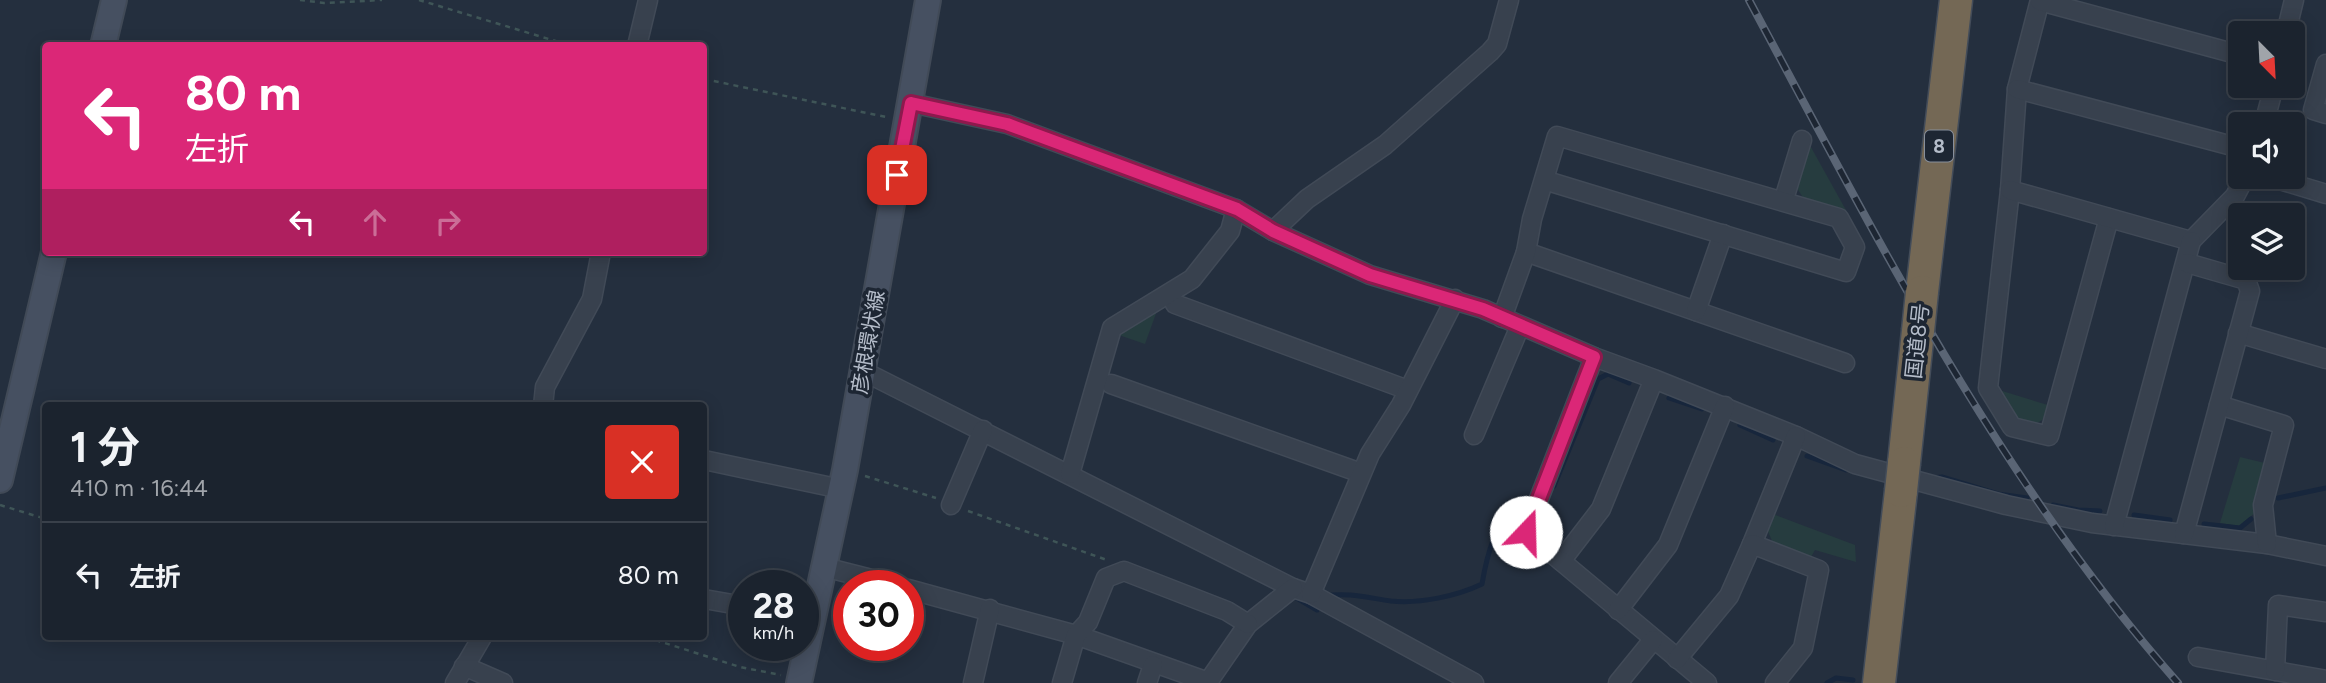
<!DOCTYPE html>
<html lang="ja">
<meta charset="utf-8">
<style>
body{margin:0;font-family:Figtree,"Noto Sans JP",sans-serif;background:#282f3a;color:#f1f3f6;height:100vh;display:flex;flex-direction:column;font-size:26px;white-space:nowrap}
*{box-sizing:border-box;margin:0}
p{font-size:23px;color:#a0a4aa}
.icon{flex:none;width:38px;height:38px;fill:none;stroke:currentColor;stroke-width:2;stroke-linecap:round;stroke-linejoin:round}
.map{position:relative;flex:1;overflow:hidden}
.details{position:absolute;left:42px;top:402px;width:665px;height:238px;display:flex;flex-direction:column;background:#1b232e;border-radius:7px;box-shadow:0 4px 18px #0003,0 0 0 2px #39404a}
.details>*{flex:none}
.guide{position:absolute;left:42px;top:42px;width:665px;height:214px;border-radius:7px;box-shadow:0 4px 18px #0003,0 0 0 2px #39404a;background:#db2777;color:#fff;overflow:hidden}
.needle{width:46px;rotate:156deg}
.fabs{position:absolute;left:2228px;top:21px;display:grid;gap:14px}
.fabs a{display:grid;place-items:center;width:77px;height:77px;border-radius:7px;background:#1b232e;box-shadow:0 4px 18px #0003,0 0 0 2px #39404a;font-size:35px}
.speed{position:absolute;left:728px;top:570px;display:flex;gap:14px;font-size:35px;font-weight:700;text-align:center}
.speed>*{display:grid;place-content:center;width:91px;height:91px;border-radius:50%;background:#1b232e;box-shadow:0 4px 18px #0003,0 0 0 2px #39404a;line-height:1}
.speed small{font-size:18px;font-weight:400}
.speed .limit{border:10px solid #d22;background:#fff;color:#111}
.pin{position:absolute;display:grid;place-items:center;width:60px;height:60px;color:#fff;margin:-30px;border-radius:14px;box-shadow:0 4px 10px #0006}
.me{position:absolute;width:77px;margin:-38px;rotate:21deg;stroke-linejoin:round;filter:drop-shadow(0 0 5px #0008)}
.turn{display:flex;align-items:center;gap:24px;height:147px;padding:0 28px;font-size:32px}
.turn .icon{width:91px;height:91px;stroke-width:2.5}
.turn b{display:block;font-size:49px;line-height:60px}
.lanes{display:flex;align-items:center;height:66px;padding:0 28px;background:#0003;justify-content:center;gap:35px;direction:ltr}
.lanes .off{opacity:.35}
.round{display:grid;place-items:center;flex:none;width:74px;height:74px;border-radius:7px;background:#282f3a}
.headline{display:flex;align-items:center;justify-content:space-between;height:119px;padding:0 28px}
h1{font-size:42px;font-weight:700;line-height:52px}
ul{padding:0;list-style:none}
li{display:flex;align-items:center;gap:21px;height:105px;padding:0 28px;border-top:2px solid #39404a}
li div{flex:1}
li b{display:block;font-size:26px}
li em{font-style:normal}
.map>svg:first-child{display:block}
.green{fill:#263c3f}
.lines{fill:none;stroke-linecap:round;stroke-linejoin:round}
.stream{stroke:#17263c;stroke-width:5}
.street-casing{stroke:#414a57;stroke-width:21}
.secondary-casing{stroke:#414a57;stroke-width:28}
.highway-casing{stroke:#434c59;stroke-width:35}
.path{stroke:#3f5557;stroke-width:2.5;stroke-dasharray:5 5;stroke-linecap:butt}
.street{stroke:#38414e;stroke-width:18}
.secondary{stroke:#465061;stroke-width:24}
.highway{stroke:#746855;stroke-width:32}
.rail-casing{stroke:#5a6575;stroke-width:8}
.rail{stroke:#1d2633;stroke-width:5;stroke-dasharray:16;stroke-linecap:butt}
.highway-bridge-casing{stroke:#434c59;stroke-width:35;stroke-linecap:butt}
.highway-bridge{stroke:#746855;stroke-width:32}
.route-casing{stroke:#8e194d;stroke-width:18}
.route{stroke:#db2777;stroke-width:12}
.labels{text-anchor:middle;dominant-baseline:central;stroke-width:7;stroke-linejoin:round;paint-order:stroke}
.shield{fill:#1d2633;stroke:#878f9c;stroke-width:2}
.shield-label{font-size:19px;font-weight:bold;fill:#b4bcc9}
.street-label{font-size:21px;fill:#b4bcc9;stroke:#1d2633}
</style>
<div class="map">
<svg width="2326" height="683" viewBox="0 0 2326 683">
<rect width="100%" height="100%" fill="#242f3e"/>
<!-- green -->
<g class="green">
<path d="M1807 140 1847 212 1804 199 1795 185Z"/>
<path d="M1158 308 1145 344 1113 333Z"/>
<path d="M1999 390 2051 406 2047 417 2034 425C2014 421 2008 407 1999 390Z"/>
<path d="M2240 457 2265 463 2256 512 2239 526 2220 523Z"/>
<path d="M1773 514 1855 545 1856 562 1815 550 1811 557 1773 543 1766 527Z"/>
</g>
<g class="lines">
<!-- stream -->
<g class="stream">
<path d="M1669 398 1702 409"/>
<path d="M1740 425 1773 440"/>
<path d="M1807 456 1846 470"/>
<path d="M1932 478 1942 477 1998 494 2027 498"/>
<path d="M1554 486 1598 379 1608 374 1629 383"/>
<path d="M2278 498 2326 488"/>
<path d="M2053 505 2078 510 2100 511"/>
<path d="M2134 515 2170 520"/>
<path d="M2204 524 2240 528 2251 519"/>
<path d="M1325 596C1347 592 1369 598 1391 601 1420 604 1457 596 1482 584 1487 554 1497 513 1524 498"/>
<path d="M1295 597 1317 610 1319 607"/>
<path d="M1827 683 1836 678 1853 680"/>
</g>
<defs>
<g id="street">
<path d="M2040 0 2017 89 2010 190 1988 388 2012 427 2049 436 2109 218"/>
<path d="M2040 1 2240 55"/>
<path d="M2286 33 2294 0"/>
<path d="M637 46 648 0"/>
<path d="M2326 64 2313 110 2326 114"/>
<path d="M2017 89 2240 148"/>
<path d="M911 103 1007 124 1236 209 1273 231 1370 275 1483 309 1594 357"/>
<path d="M2264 124 2274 86"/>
<path d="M2270 177 2326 194"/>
<path d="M2010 190 2191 241 2235 196 2245 177"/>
<path d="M1784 199 1802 140"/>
<path d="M1273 231 1307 199 1385 145 1490 52 1497 44 1509 0"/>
<path d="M1526 252 1845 363"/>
<path d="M1175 304 1408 390"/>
<path d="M1696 311 1723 234"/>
<path d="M1502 318 1526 252 1532 219 1557 136 1839 218 1855 247 1846 272 1544 180"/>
<path d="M2238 333 2326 359"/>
<path d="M863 371 1293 588 1311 594 1474 683"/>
<path d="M1654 379 1594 357 1526 532 1561 561 1601 509 1654 379 1796 436 1855 464 2006 505 2092 523 2267 544 2326 556"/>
<path d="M1111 384 1361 473"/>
<path d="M2219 405 2284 425 2263 505 2267 544"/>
<path d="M543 406 545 387 592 299 601 252"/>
<path d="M1474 435 1520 326"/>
<path d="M704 460 841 489"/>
<path d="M1070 474 1112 328 1192 279 1230 231 1236 209"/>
<path d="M951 505 983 430"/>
<path d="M2114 526 2191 241"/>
<path d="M2184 534 2250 291 2246 280 2187 263"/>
<path d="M1752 544 1796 436"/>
<path d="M1561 561 1707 683"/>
<path d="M824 567 899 586"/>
<path d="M908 589 1076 635 1208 682 1248 624 1293 588"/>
<path d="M1311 594 1370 454 1401 405 1455 299"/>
<path d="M704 599 744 606"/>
<path d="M1618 610 1668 545 1725 406"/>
<path d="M2198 657 2326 680"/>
<path d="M1677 659 1729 596 1752 544 1819 570 1803 648 1775 683"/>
<path d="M464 666 503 683"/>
<path d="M2275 671 2278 605 2326 612"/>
<path d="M455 683 482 637"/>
<path d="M973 683 990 609"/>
<path d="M1062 683 1076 635 1088 622 1106 578 1124 571 1227 611 1248 624"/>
<path d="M1147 683 1153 665"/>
<path d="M1618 683 1653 640"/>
</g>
<g id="secondary">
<path d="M103 46 114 0"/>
<path d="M0 480 54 252"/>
<path d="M799 683 845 470 928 0"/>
</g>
<g id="highway">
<path d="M1922 292 1956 0"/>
<path d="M1904 463 1918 331"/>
<path d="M1879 683 1901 491"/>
</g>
</defs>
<!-- street casing -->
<use href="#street" class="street-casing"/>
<!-- secondary casing -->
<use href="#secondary" class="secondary-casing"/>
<!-- highway casing -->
<use href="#highway" class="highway-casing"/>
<!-- path -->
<g class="path">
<path d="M300 0 324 3 382 0"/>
<path d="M419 0 572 46"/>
<path d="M704 79 886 117"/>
<path d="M865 476 936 498"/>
<path d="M0 505 46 519"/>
<path d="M968 511 1107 560"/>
<path d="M646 637 740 667 781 675"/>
</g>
<!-- street -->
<use href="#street" class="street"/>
<!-- secondary -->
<use href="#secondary" class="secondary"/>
<!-- highway -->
<use href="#highway" class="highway"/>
<defs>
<path id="rail" d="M1749 0C1876 237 1999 480 2178 683"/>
</defs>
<!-- rail casing -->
<use href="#rail" class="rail-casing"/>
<!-- rail -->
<use href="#rail" class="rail"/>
<defs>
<g id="highway-bridge">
<path d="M1918 331 1922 292"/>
<path d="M1901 491 1904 463"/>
</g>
</defs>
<!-- highway-bridge casing -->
<use href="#highway-bridge" class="highway-bridge-casing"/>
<!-- highway-bridge -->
<use href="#highway-bridge" class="highway-bridge"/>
</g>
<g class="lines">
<defs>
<path id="route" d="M897 175 911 103 1007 124 1237 209 1273 231 1370 275 1483 309 1594 357 1526 532"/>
</defs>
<!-- route casing -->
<use href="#route" class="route-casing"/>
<!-- route -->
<use href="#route" class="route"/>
</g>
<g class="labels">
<!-- shield labels -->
<rect class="shield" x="1925" y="130.5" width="28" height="31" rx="5"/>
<g class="shield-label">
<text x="1939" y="146">8</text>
</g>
<!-- street labels -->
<g class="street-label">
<text transform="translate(1917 341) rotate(-84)">国道8号</text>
<text transform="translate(868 342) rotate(-80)">彦根環状線</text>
</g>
</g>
</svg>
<div class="fabs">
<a><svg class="needle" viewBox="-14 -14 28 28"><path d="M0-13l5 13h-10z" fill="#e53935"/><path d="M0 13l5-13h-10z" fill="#a0a4aa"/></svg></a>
<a><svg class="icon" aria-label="sound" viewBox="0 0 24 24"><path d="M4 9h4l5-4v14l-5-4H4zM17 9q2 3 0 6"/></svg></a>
<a><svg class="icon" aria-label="layers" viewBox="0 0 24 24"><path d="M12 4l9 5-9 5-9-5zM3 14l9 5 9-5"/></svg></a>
</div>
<div class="speed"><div>28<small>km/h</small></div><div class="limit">30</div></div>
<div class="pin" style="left:897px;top:175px;background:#d93025"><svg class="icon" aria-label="arrive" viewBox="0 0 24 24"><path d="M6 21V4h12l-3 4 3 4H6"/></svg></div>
<svg class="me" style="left:1526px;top:532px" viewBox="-20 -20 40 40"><circle r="19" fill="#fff"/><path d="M0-13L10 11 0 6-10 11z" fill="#db2777"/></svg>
<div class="guide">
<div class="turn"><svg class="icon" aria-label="left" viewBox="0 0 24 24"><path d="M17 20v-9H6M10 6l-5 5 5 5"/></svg><div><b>80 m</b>左折</div></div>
<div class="lanes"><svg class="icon" aria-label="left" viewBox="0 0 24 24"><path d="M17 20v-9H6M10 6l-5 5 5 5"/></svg><svg class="icon off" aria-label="ahead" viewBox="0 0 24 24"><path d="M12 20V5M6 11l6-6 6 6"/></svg><svg class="icon off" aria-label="right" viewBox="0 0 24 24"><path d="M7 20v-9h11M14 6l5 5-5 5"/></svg></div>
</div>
<section class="details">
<div class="headline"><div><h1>1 分</h1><p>410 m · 16:44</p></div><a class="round" style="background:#d93025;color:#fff"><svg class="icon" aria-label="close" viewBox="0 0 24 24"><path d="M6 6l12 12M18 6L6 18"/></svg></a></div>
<ul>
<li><svg class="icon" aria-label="left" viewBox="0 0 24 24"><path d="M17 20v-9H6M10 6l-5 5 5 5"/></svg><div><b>左折</b></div><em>80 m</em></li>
</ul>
</section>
</div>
